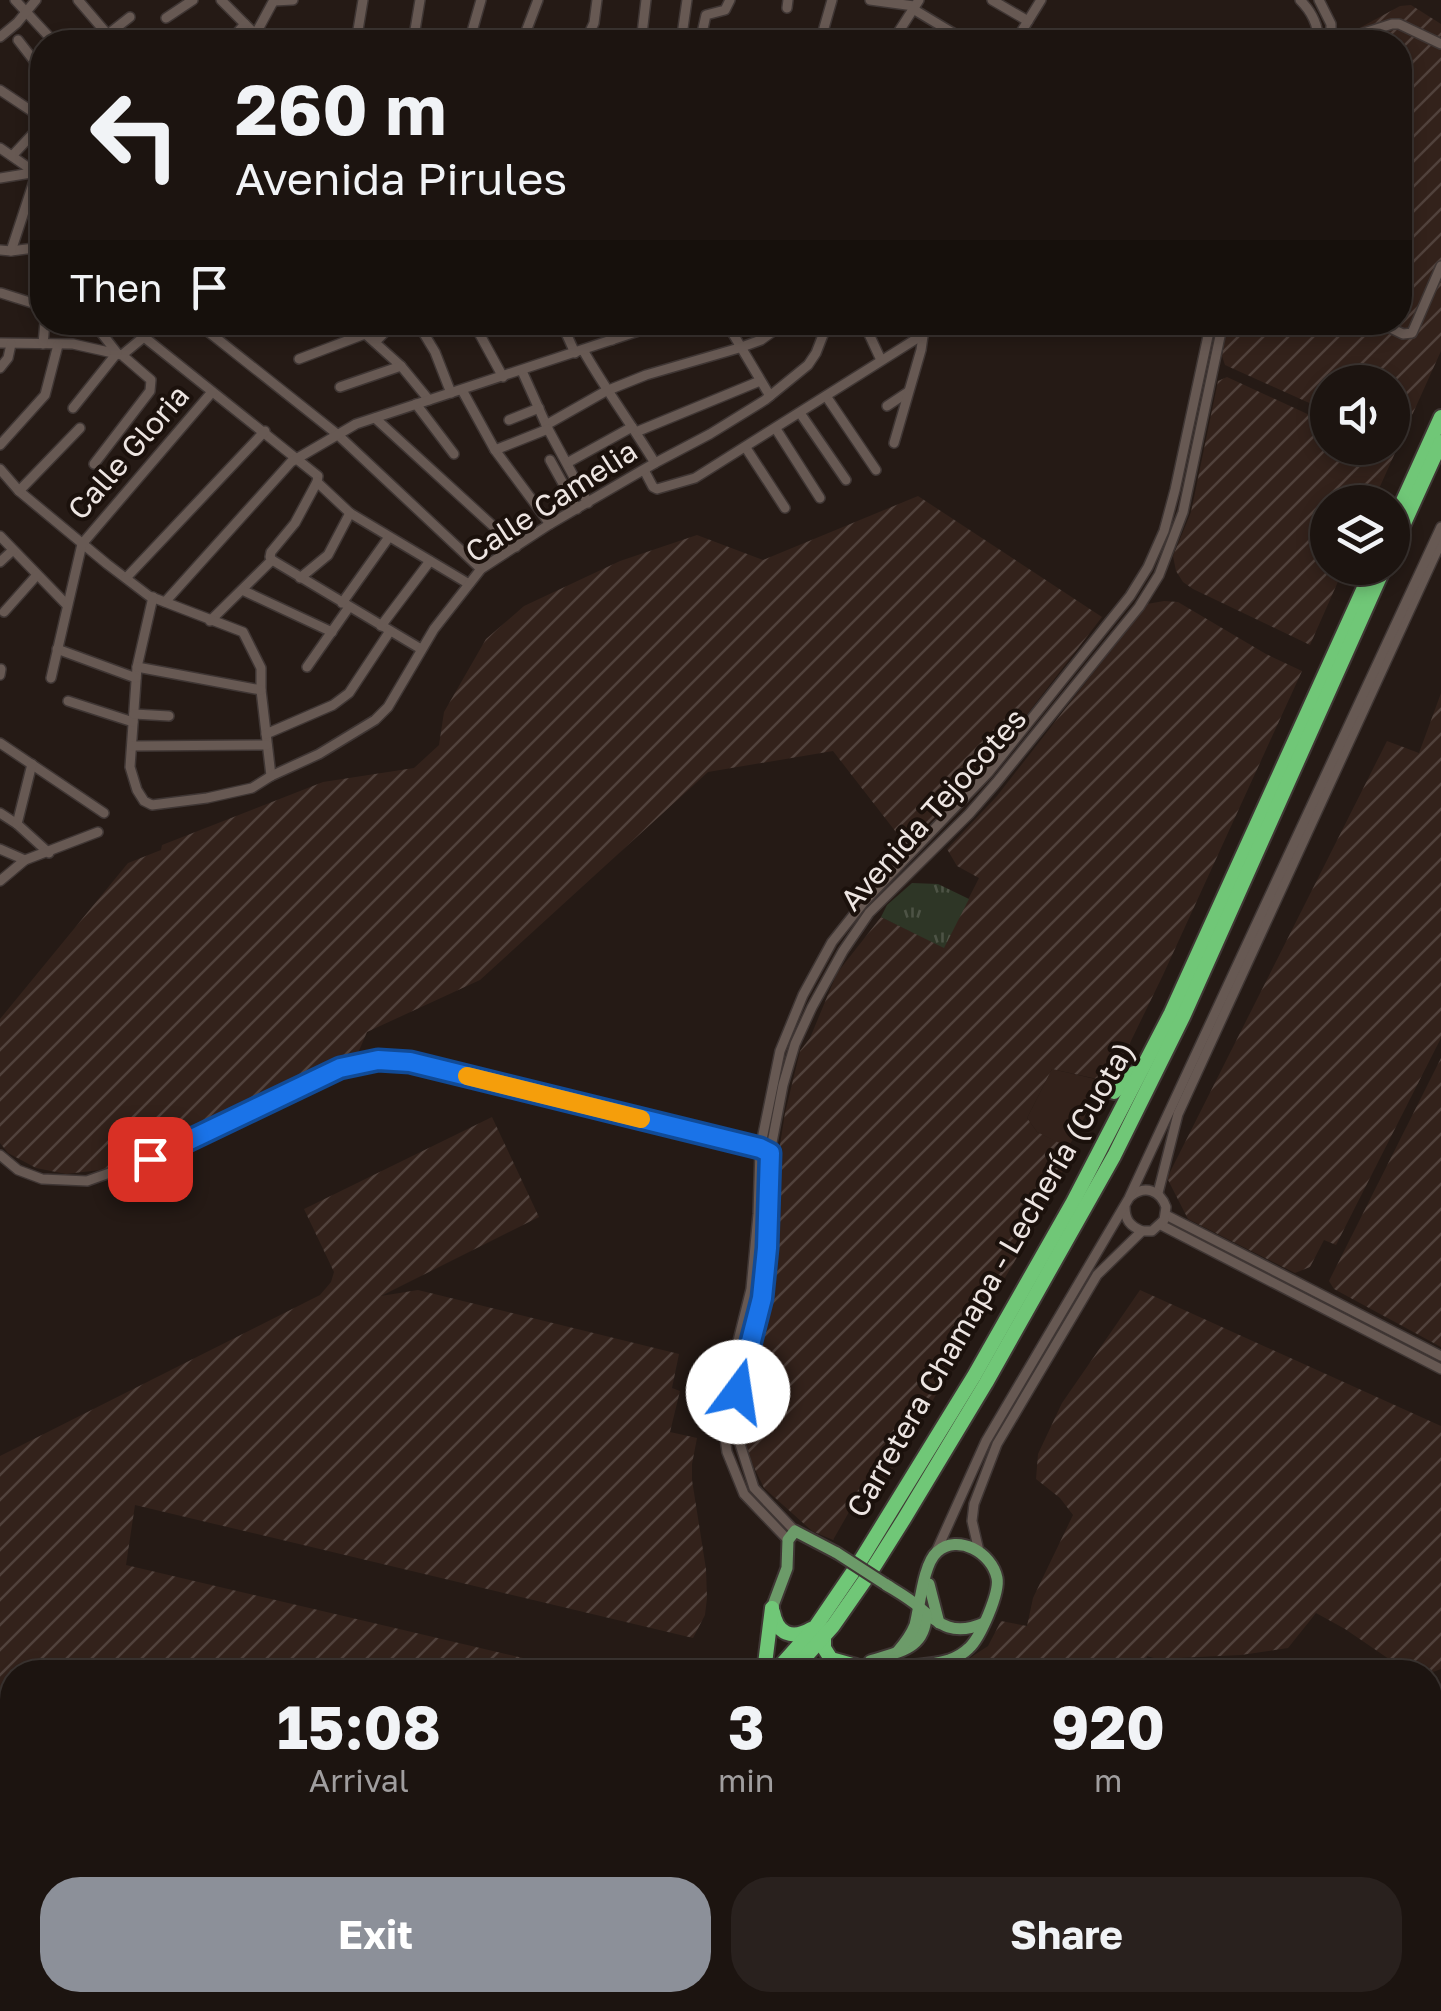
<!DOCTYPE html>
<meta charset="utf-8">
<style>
body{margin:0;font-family:"Golos Text",sans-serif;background:#29211e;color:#f1f3f6;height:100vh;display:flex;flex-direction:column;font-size:38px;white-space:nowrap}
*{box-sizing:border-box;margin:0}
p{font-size:32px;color:#a09e9f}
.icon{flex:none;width:55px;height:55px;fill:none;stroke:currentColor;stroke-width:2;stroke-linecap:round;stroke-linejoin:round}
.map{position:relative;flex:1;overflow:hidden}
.side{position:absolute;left:0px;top:1660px;width:1442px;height:352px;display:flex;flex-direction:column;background:#1c1410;border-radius:40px 40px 0 0;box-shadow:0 5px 15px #0003,0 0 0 2px #3a3330}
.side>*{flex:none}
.banner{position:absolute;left:30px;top:30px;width:1382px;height:305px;border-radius:40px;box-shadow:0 5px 15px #0003,0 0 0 2px #3a3330;background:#1c1410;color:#f1f3f6;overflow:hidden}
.buttons{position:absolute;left:1310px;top:365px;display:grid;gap:20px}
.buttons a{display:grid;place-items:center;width:100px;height:100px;border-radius:50%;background:#1c1410;box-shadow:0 5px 15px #0003,0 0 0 2px #3a3330;font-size:50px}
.pin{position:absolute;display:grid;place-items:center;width:85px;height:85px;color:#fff;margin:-42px;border-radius:20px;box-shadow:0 5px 15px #0006}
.me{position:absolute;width:110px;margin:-55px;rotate:14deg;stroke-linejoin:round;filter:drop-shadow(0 0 8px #0008)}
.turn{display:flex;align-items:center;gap:35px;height:210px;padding:0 40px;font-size:45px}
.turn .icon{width:130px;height:130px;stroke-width:2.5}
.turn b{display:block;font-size:70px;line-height:85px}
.then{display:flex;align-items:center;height:95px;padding:0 40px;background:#0003;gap:20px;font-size:38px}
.eta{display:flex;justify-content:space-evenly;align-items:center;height:170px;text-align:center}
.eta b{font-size:60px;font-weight:700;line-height:70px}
.button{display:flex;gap:20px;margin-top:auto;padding:20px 40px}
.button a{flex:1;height:115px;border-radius:40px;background:#8c9099;color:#fff;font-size:40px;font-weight:700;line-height:115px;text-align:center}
.button a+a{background:#29211e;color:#f1f3f6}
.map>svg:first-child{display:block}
.built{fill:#33221b}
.industrial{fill:url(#industrial-furrows)}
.grass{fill:url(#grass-tufts)}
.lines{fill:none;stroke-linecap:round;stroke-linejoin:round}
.minor-casing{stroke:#3f3634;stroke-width:12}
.major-casing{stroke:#3f3634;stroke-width:15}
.highway-casing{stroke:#3f3634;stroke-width:18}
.minor{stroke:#675953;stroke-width:9}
.major{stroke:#6c9b69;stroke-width:11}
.highway{stroke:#70c777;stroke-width:14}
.major-bridge-casing{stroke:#3f3634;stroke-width:15;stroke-linecap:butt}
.major-bridge{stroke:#6c9b69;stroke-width:11}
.route-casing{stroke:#114b97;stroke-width:25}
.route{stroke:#1a73e8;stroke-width:18}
.slow{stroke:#f59e0b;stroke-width:18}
.labels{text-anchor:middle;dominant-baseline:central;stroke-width:8;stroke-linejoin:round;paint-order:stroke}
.street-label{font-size:30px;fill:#ede5e2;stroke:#1b110c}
</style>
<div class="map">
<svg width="1441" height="2011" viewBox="0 0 1441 2011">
<defs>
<pattern id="industrial-furrows" width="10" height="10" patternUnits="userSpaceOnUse" patternTransform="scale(2.5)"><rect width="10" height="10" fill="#33221b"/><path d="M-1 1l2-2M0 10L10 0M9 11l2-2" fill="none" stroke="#51423c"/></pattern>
<pattern id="grass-tufts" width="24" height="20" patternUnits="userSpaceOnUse" patternTransform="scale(2.5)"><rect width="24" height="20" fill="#2e3626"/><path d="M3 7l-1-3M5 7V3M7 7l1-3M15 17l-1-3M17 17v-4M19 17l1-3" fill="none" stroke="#4d5345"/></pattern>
</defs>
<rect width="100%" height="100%" fill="#251a15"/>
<!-- built -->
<g class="built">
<path d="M1052 1069 1104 1081 1068 1148 1037 1132 1027 1118Z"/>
<path d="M387 2000H558L566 2011H362Z"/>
</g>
<!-- industrial -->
<g class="industrial">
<path d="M1411 5 1441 24V351L1373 502H1328V568H1344L1310 645 1193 589 1183 582 1176 571 1173 556 1191 512 1218 381 1227 377 1327 423 1328 448H1392V382H1328L1327 411 1225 365 1222 356 1228 323 1400 322V42H1353L1352 32 1400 6Z"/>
<path d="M918 496 1102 617 982 773 906 845 833 751 708 772 480 980 367 1032 358 1053 117 1168 66 1174 36 1168 8 1153 0 1143V1019L128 863 161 850 162 845 323 782 414 768 439 745 444 712 486 639 524 606 620 561 697 535 763 560Z"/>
<path d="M1164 601 1178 602 1266 654 1302 671 1163 975 1111 1082 1052 1069 1027 1118 1037 1132 1074 1150 1016 1259 874 1500 861 1491 833 1540 812 1531 764 1488 748 1455 742 1426 744 1392 761 1337 772 1285 776 1249 779 1151 785 1113 800 1051 810 1038 837 973 881 917 944 947 979 878 957 866 947 849 997 796 1147 604Z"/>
<path d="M1441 693V1038L1336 1245 1324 1240 1310 1267 1295 1273 1188 1219 1167 1178 1387 741 1419 753Z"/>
<path d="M1441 1058V1347L1334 1289 1329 1281Z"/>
<path d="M492 1117 539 1217 381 1296 418 1290 679 1354 672 1388 680 1391 670 1432 697 1438 692 1464V1480L706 1569 707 1598 705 1615 693 1638 135 1505 126 1565 583 1672H12V1937L0 1934V1456L320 1295 331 1282 334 1272 304 1209Z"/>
<path d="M1140 1290 1441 1426V1669L1433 1672 1405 1670 1345 1629 1316 1613 1288 1648 1241 1655 1157 1659 1147 1656 1143 1672H936L938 1668 956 1667 988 1646 1001 1621 1027 1626 1033 1598 1073 1515 1060 1498 1036 1479 1038 1454 1062 1403Z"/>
</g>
<!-- grass -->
<path class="grass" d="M912 883 938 884 969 899 944 948 881 917 887 905Z"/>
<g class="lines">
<defs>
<g id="minor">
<path d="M15 0 54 42"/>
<path d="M78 0 114 42"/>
<path d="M221 0 263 42"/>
<path d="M870 0 914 6"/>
<path d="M992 0 1028 21"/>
<path d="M1300 0C1312 12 1319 25 1318 42"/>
<path d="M1319 0 1331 24V42"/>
<path d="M274 1 293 0"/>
<path d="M787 8 788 0"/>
<path d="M913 9 968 42"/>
<path d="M166 18 193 0"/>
<path d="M107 35 130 17"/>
<path d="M255 35 274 0"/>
<path d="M588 36 603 42"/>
<path d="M0 37 17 23 36 0"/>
<path d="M18 40 42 71"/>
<path d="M229 42 245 24"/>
<path d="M356 42 363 0"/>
<path d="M413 42 420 0"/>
<path d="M469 42 481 0"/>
<path d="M522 42 538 0"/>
<path d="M585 42 594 23 597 0"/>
<path d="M641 42 646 0"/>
<path d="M681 42 687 0"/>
<path d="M700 42 706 15 725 10 730 0"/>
<path d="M820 42 832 0"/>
<path d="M892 42 919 0"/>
<path d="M1015 42 1041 0"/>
<path d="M1336 42 1392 24H1399L1441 44"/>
<path d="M0 90 42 118"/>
<path d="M0 148 42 177"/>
<path d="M12 156 42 124"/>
<path d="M0 178 37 172"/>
<path d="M0 250 11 251 42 247"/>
<path d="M11 251 37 172"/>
<path d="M1 293 42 306"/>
<path d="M196 322 337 434 481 569"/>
<path d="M352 322 401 366 429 400"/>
<path d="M417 322 435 352 451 393"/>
<path d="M473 322 503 377"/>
<path d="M561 322 575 353"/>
<path d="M605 322 612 340"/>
<path d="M726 322 770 396"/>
<path d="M857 322 868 332 881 360"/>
<path d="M1378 322 1403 334 1412 333 1441 266"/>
<path d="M269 327 275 322"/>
<path d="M144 337 318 476 317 482 295 523 271 552 270 557 272 560 210 621"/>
<path d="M375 342 395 322"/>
<path d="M0 343 73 344 122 355 151 380 150 391 94 464"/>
<path d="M43 344 45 322"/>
<path d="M583 350C605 389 632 425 655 463"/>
<path d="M122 355 162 322"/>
<path d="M299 359 365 334"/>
<path d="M0 368 8 358 11 344"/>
<path d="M522 371 548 429 588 503"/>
<path d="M340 387 401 366"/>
<path d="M462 390 495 450 550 524"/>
<path d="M826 396 876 470"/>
<path d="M416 404 454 454"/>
<path d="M887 406 908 392"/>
<path d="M73 408 117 353 93 322"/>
<path d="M800 413 846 480"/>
<path d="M375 418 516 547"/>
<path d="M509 420 539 408"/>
<path d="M546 425 606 391 646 375 739 348 761 340 786 322"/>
<path d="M776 429 820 498"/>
<path d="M636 432 760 381"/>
<path d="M894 443 921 350 925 322"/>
<path d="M0 445 45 395 58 345"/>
<path d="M746 448 785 508"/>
<path d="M495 450 548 429"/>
<path d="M550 460 577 509"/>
<path d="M567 463 632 427"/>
<path d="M0 469 19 491 107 564 149 596 243 632 261 668V690L271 776"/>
<path d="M644 470 653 487 657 489 695 478 924 334"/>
<path d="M317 482 350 513 469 584"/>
<path d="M19 491 80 428"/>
<path d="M0 536 66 604"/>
<path d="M272 560 421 649"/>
<path d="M0 562 13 550"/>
<path d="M126 578 265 431"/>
<path d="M300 578 328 555 350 513"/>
<path d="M242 590 332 632"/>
<path d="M153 597 137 667 130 767 137 790 144 801 152 805 207 798 252 788 271 776 319 754 375 720 388 707 434 629 481 569 550 524 655 463 710 434 765 400 808 365 816 353 828 322"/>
<path d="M165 602 291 462 356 424 666 322"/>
<path d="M342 603 389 537"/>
<path d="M4 612 37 575"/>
<path d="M381 626 430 561"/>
<path d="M57 649 136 678"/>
<path d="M137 667 261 690"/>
<path d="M307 667 349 607"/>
<path d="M0 675 1 669"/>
<path d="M51 678 82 544 212 392"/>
<path d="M68 701 133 722"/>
<path d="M134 714 169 716"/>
<path d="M266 734 333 705 349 693 390 631"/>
<path d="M0 743 104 813"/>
<path d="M132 746 267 745"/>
<path d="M0 813 17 824 49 853"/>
<path d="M17 824 32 764"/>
<path d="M0 849 25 860"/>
<path d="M0 881 25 860 98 832"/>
<path d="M0 1155 18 1170 42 1179 87 1181 149 1159 340 1068 378 1060 409 1062 763 1150"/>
<path d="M1158 1193 1178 1114 1441 542"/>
<path d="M1125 1207C1125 1220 1130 1226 1142 1231"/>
<path d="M1166 1215 1441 1356"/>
<path d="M1161 1225 1441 1369"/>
<path d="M795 1531 754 1488 739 1441 736 1419 741 1372 761 1299 767 1248 770 1153 783 1085 795 1044 812 1007 843 951 869 913 969 814 996 783 1139 607 1159 575 1183 512 1223 322"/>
<path d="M788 1540 744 1494 727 1452 723 1424 722 1410 731 1369 751 1289 758 1214 760 1149 780 1051 803 995 832 942 863 903 988 773 1130 596 1148 567 1164 531 1175 490 1211 322"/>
<path d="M979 1551 972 1521 974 1504 997 1444 1097 1275 1142 1231H1152L1164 1220 1166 1207C1160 1190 1145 1185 1131 1196"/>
<path d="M935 1554 986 1441 1129 1198 1441 527"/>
<path d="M5 1958 12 1959"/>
<path d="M571 2000 577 2011"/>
<path d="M588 2000 593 2011"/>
<path d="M113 2011 124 2000"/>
<path d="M691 2011 696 2000"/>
<path d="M740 2011 743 2000"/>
<path d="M1133 2011 1142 2008 1149 2011"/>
</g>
<g id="major">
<path d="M885 1584C896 1591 909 1598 919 1607 940 1626 955 1636 984 1623"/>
<path d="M929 1584 939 1623"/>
<path d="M772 1608 787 1568 788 1540 795 1531 837 1553"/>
<path d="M870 1661C897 1652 926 1650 926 1614"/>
<path d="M856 1666C886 1664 919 1669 949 1660 955 1658 964 1653 969 1648 980 1638 1000 1593 997 1578 992 1553 958 1533 937 1552 923 1564 920 1606 915 1625 911 1635 905 1643 898 1651"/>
</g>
<g id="highway">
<path d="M1392 525 1441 417"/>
<path d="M1392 550 1441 442"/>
<path d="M1114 1092 1134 1073"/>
<path d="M773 1612C777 1634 792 1640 811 1629"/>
<path d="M824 1636V1648L831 1659 856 1666"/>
<path d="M764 1672 772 1608"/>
<path d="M775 1672 816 1626 859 1563 974 1376 1073 1202 1171 1013 1373 568"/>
<path d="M792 1672 833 1626 870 1573 904 1519 986 1383 1114 1156 1183 1017 1384 568"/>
<path d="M0 1965 12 1971"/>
<path d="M603 2000 606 2011"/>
<path d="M258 2011 284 2000"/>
<path d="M285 2011 315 2000"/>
<path d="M332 2011 363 2000"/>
</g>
</defs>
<!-- minor casing -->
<use href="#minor" class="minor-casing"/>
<!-- major casing -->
<use href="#major" class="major-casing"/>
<!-- highway casing -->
<use href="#highway" class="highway-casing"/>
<!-- minor -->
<use href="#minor" class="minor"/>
<!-- major -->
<use href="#major" class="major"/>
<!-- highway -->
<use href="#highway" class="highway"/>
<defs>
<path id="major-bridge" d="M837 1553 885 1584"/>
</defs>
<!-- major-bridge casing -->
<use href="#major-bridge" class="major-bridge-casing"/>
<!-- major-bridge -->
<use href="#major-bridge" class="major-bridge"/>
</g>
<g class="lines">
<defs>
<path id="route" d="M150 1159 340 1068 378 1060 410 1062 760 1148 770 1153 767 1248 762 1298 738 1392"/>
</defs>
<!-- route casing -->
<use href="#route" class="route-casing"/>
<!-- route -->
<use href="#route" class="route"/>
<!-- slow -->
<path class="slow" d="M467 1076 641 1119"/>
</g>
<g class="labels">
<!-- street labels -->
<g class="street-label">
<text transform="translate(128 452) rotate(-49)">Calle Gloria</text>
<text transform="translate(551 501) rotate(-33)">Calle Camelia</text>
<text transform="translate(933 809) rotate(-48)">Avenida Tejocotes</text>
<text transform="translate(990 1279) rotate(-60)">Carretera Chamapa - Lechería (Cuota)</text>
</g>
</g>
</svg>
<div class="buttons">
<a><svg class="icon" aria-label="sound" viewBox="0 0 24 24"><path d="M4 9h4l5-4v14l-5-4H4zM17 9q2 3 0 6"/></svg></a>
<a><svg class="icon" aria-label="layers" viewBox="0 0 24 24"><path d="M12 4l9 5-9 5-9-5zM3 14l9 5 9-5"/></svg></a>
</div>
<div class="pin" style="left:150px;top:1159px;background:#d93025"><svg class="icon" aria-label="arrive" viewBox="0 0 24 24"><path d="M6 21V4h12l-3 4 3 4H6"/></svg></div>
<svg class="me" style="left:738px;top:1392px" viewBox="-20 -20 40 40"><circle r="19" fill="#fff"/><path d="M0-13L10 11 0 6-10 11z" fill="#1a73e8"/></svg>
<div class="banner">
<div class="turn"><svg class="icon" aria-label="left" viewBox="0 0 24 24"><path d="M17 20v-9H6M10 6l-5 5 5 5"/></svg><div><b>260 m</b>Avenida Pirules</div></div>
<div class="then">Then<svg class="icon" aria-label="arrive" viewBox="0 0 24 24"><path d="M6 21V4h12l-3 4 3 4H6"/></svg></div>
</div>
<section class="side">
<div class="eta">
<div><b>15:08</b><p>Arrival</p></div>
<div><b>3</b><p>min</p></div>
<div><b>920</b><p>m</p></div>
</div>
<div class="button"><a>Exit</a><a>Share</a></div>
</section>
</div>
